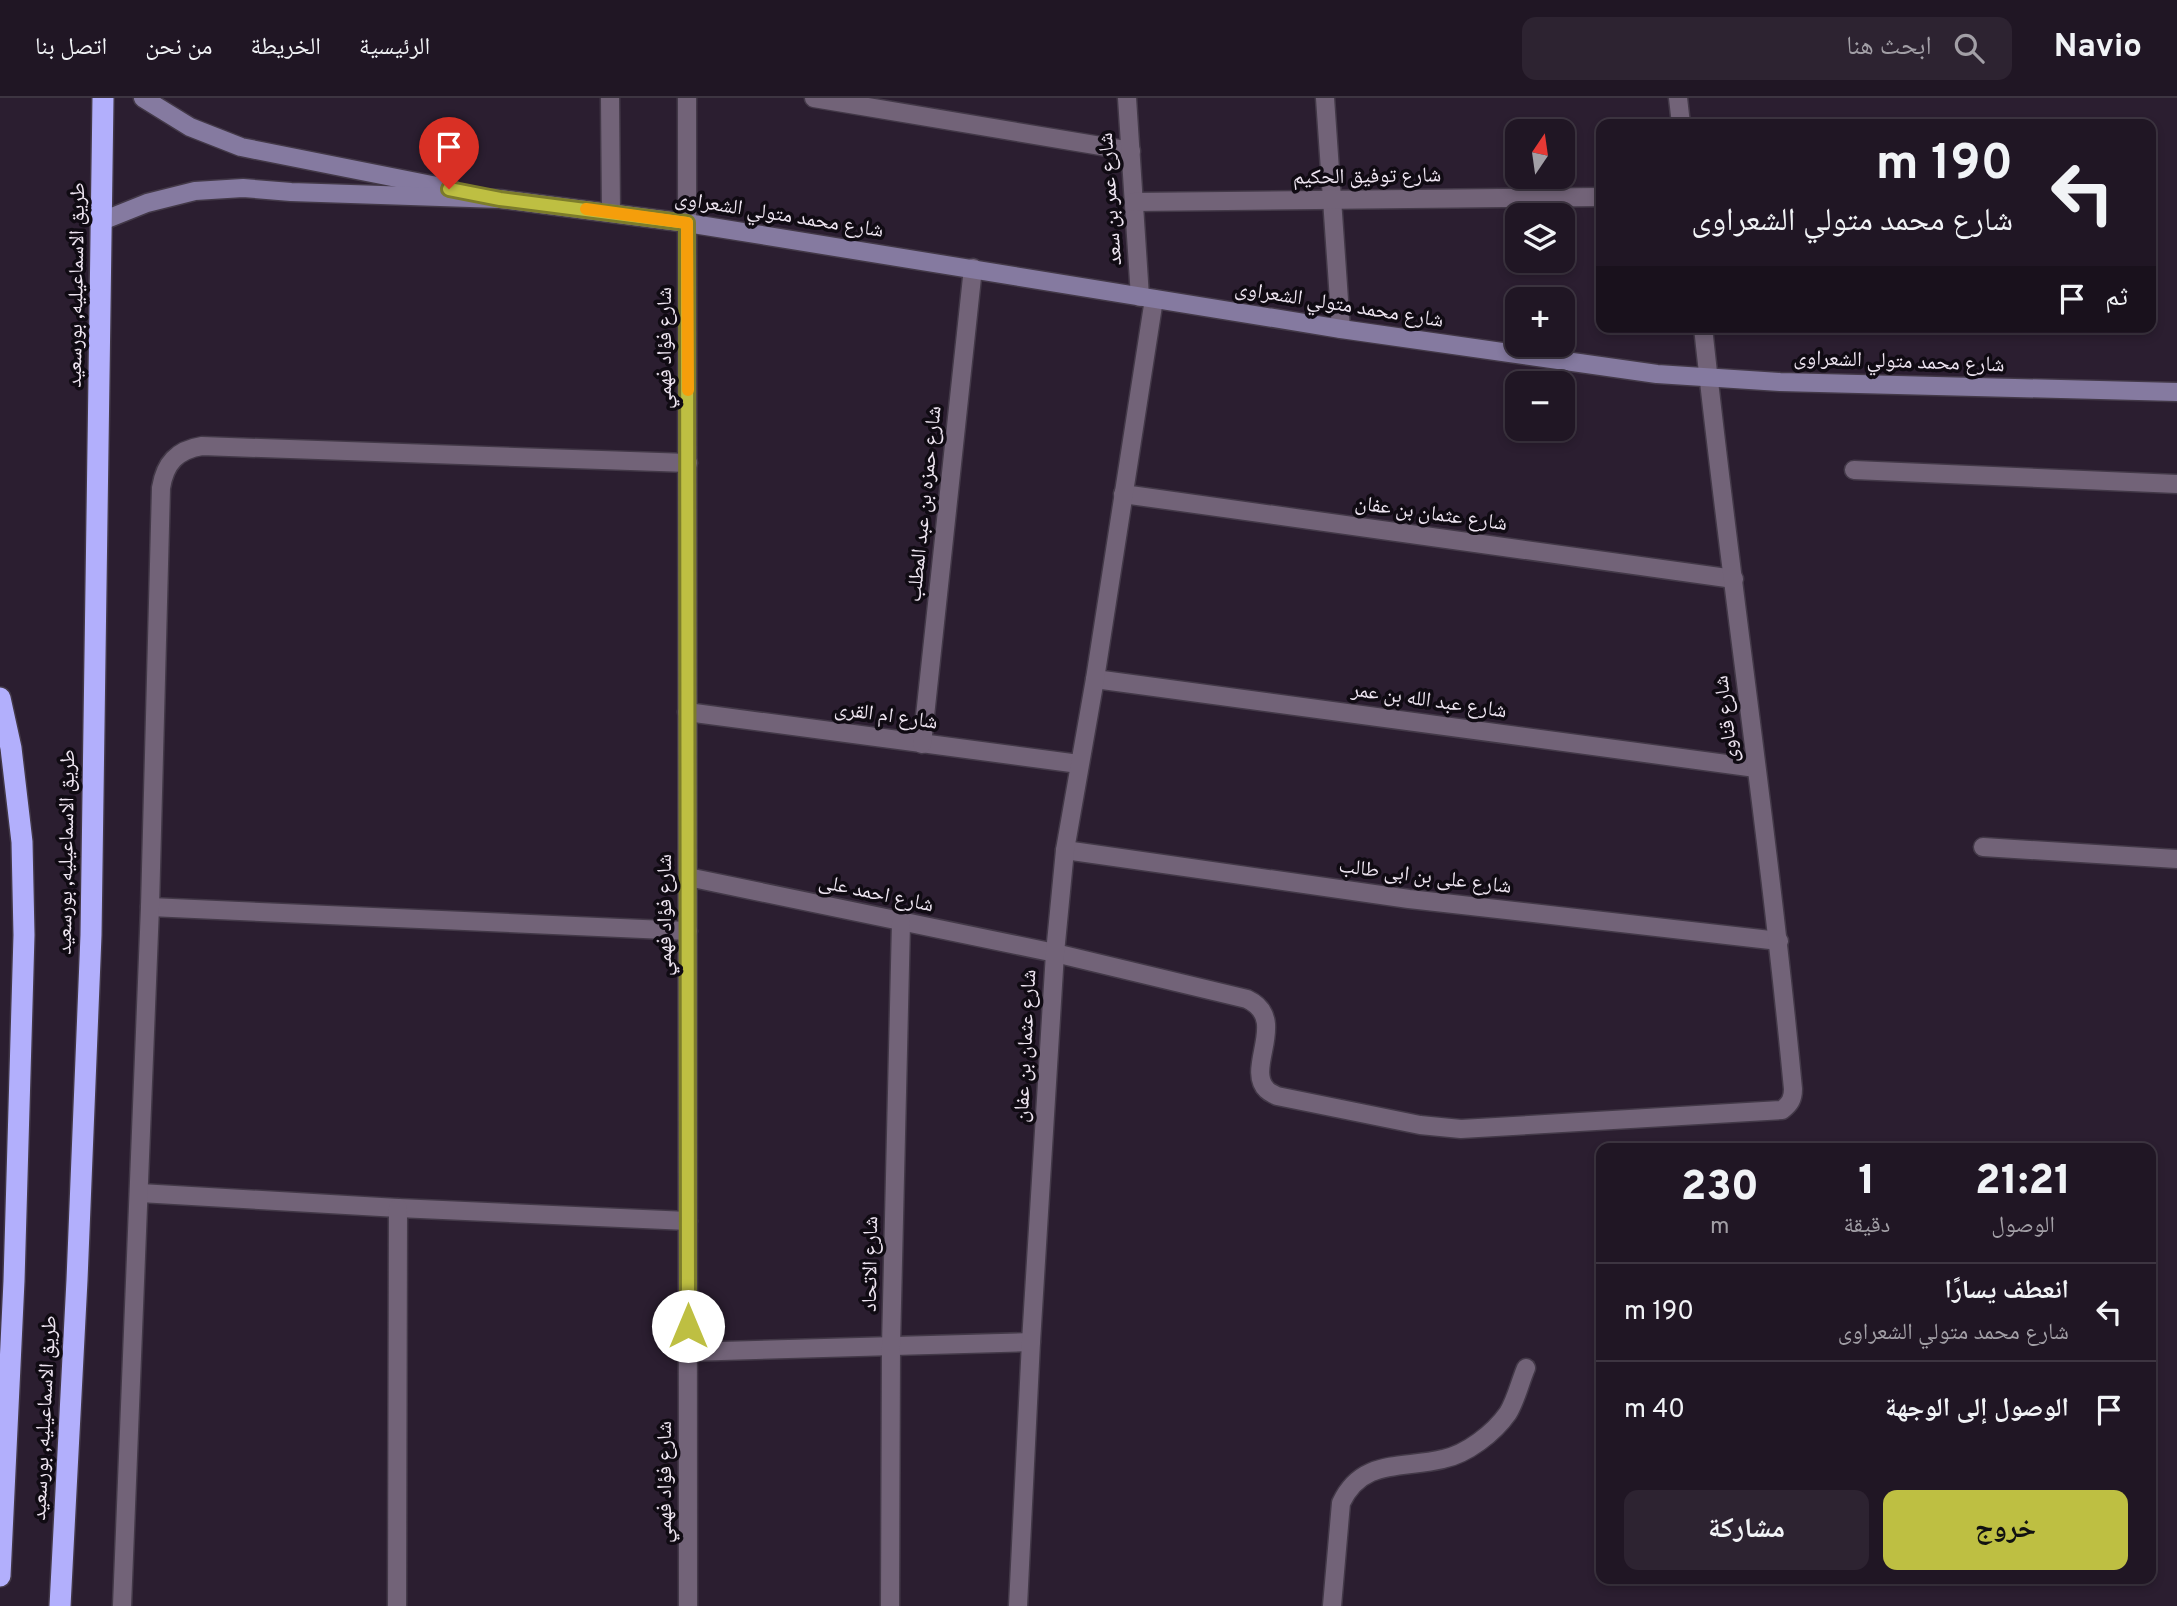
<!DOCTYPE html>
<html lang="ar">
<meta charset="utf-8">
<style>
body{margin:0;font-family:Overpass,"Noto Naskh Arabic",sans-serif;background:#2d2331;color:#f1f3f6;direction:rtl;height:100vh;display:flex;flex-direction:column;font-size:26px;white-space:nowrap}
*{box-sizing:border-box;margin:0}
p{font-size:23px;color:#a29fa6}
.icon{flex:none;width:38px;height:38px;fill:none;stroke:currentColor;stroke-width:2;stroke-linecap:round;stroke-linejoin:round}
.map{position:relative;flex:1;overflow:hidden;direction:ltr}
.panel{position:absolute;left:1596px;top:1045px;width:560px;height:441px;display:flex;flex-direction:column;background:#201624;border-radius:14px;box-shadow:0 4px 10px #0003,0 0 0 2px #3d3541;direction:rtl}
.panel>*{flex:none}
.banner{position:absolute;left:1596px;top:21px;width:560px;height:214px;border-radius:14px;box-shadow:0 4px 10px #0003,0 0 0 2px #3d3541;direction:rtl;background:#201624;color:#f1f3f6;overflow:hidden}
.needle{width:46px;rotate:13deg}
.fabs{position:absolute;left:1505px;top:21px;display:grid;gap:14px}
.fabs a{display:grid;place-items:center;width:70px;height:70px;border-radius:14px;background:#201624;box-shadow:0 4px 10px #0003,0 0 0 2px #3d3541;font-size:35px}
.pin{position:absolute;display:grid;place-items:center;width:60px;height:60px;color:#fff;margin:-72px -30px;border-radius:50% 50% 50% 0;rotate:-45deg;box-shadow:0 0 7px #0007}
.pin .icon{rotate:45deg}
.me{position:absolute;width:77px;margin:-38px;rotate:0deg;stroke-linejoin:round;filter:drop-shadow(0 0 5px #0008)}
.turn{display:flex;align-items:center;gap:24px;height:147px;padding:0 28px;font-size:32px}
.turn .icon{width:91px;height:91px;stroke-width:2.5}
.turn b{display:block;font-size:49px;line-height:60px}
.then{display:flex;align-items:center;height:66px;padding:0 28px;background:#0003;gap:14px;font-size:26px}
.eta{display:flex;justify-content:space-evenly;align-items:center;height:119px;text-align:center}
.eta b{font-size:42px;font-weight:800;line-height:49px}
.button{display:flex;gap:14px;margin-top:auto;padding:14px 28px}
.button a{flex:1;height:80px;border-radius:14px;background:#bebf42;color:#111;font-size:28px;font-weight:800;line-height:80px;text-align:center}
.button a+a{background:#2d2331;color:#f1f3f6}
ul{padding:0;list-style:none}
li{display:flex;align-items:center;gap:21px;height:98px;padding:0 28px;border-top:2px solid #3d3541}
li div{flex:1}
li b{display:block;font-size:26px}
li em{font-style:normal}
header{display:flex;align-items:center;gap:42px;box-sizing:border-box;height:98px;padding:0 35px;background:#201624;border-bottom:2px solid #3d3541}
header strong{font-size:33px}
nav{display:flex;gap:38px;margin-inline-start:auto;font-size:24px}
.search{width:490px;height:63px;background:#2d2331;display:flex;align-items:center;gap:18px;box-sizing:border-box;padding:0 24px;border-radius:14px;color:#a29fa6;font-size:26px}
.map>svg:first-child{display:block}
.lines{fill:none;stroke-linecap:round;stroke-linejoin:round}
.lane-casing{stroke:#433948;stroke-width:21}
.street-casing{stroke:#433948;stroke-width:21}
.secondary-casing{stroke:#433948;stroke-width:21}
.highway-casing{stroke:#433948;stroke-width:24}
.lane{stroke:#726378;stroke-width:18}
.street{stroke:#726378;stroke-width:18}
.secondary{stroke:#857aa0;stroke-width:18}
.highway{stroke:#b2affc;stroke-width:21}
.route-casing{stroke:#7c7c2b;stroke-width:18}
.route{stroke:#bebf42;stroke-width:12}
.slow{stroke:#f59e0b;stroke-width:12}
.labels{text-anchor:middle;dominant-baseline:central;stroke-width:7;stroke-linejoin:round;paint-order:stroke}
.street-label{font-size:21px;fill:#eee5f1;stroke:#100b13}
</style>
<header>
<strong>Navio</strong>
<div class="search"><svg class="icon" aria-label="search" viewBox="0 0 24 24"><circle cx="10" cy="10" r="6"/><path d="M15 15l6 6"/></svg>ابحث هنا</div>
<nav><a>الرئيسية</a><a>الخريطة</a><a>من نحن</a><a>اتصل بنا</a></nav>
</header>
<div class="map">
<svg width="2177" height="1508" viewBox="0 0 2177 1508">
<rect width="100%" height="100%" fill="#2b1e30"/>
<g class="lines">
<defs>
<g id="lane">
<path d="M1854 372 2177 386"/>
<path d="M1983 749 2177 761"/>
<path d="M1332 1508 1341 1405C1362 1360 1402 1371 1443 1361 1467 1356 1494 1335 1508 1315 1516 1302 1520 1284 1526 1270"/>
</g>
<g id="street">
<path d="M610 0 611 114"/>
<path d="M687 0 688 1508"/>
<path d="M814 0 1131 53"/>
<path d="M1127 0 1140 199"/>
<path d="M1325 0 1341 231"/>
<path d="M1678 0 1681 26"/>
<path d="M1134 104 1601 99"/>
<path d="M1123 396 1734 481"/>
<path d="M1095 581 1756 670"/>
<path d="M687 614 1079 666"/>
<path d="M922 646 973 170"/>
<path d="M1065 752 1409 801 1779 843"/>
<path d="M688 779 1055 855 1247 901C1290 921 1244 970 1267 992 1270 995 1274 996 1277 998L1420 1027 1461 1031 1782 1012C1790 1006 1793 1001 1793 991 1769 736 1730 483 1703 229"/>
<path d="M150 809 688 833"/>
<path d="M140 1095 398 1110 688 1123"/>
<path d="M688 1254 1031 1244"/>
<path d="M122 1508 150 809 161 390C165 365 177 352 202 348L688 365"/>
<path d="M397 1508 398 1110"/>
<path d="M890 1508 891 1248 901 825"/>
<path d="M1018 1508 1031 1244 1055 855 1065 752 1095 581 1154 201"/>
</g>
<g id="secondary">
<path d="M143 0 190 29 241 49 452 91"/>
<path d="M102 123 147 105 195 93 243 90 291 94 500 101 687 125 1341 231 1657 276 1780 284 2177 294"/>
</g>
<g id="highway">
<path d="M0 600 11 650 22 744 24 837 14 1183 0 1478"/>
<path d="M60 1508 77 1182 91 837 103 0"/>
</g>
</defs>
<!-- lane casing -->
<use href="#lane" class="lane-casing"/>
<!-- street casing -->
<use href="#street" class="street-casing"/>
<!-- secondary casing -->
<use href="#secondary" class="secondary-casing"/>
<!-- highway casing -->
<use href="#highway" class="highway-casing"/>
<!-- lane -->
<use href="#lane" class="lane"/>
<!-- street -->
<use href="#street" class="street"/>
<!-- secondary -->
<use href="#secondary" class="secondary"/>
<!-- highway -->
<use href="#highway" class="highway"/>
</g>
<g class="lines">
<defs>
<path id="route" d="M449 91 500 101 687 125 688 1228"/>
</defs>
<!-- route casing -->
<use href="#route" class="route-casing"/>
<!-- route -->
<use href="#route" class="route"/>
<!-- slow -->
<path class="slow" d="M586 111 687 125 688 292"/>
</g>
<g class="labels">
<!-- street labels -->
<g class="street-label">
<text transform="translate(1367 79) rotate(-1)">شارع توفيق الحكيم</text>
<text transform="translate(1111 101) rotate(-94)">شارع عمر بن سعد</text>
<text transform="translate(779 117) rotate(9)">شارع محمد متولي الشعراوى</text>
<text transform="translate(77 187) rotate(-89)">طريق الاسماعيليه, بورسعيد</text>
<text transform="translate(1339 207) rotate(9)">شارع محمد متولي الشعراوى</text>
<text transform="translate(665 250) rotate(-90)">شارع فؤاد فهمي</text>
<text transform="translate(1899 264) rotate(2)">شارع محمد متولي الشعراوى</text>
<text transform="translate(925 406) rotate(-84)">شارع حمزه بن عبد المطلب</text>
<text transform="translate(1431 416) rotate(8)">شارع عثمان بن عفان</text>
<text transform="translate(1429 603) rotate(8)">شارع عبد الله بن عمر</text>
<text transform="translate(886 618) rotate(8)">شارع ام القرى</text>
<text transform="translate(1727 621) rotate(-97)">شارع قناوى</text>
<text transform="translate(67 754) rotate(-89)">طريق الاسماعيليه, بورسعيد</text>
<text transform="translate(1425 779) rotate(7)">شارع على بن ابى طالب</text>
<text transform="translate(876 796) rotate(12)">شارع احمد على</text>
<text transform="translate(665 817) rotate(-90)">شارع فؤاد فهمي</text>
<text transform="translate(1026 948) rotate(-87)">شارع عثمان بن عفان</text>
<text transform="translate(871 1166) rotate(-89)">شارع الاتحاد</text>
<text transform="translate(45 1320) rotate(-87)">طريق الاسماعيليه, بورسعيد</text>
<text transform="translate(665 1384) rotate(-90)">شارع فؤاد فهمي</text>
</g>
</g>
</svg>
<div class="fabs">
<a><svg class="needle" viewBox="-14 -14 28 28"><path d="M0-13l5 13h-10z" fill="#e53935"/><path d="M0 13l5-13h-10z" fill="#a29fa6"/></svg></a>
<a><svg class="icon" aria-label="layers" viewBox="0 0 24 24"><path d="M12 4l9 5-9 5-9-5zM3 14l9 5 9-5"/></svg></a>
<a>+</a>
<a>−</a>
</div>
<div class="pin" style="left:449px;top:91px;background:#d93025"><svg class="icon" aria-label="arrive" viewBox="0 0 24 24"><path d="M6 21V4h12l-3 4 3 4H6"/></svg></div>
<svg class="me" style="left:688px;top:1228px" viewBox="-20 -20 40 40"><circle r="19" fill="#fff"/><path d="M0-13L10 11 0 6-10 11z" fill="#bebf42"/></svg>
<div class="banner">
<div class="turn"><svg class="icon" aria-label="left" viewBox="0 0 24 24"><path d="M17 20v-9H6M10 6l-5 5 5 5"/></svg><div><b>190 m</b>شارع محمد متولي الشعراوى</div></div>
<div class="then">ثم<svg class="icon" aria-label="arrive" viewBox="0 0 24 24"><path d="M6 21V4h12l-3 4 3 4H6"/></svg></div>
</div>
<section class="panel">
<div class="eta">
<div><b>21:21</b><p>الوصول</p></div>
<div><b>1</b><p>دقيقة</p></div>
<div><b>230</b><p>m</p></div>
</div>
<ul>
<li><svg class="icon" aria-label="left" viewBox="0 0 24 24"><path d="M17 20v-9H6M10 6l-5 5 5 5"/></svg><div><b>انعطف يسارًا</b><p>شارع محمد متولي الشعراوى</p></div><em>190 m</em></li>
<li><svg class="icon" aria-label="arrive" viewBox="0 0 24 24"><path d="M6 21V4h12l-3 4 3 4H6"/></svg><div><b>الوصول إلى الوجهة</b></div><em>40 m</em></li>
</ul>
<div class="button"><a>خروج</a><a>مشاركة</a></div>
</section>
</div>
